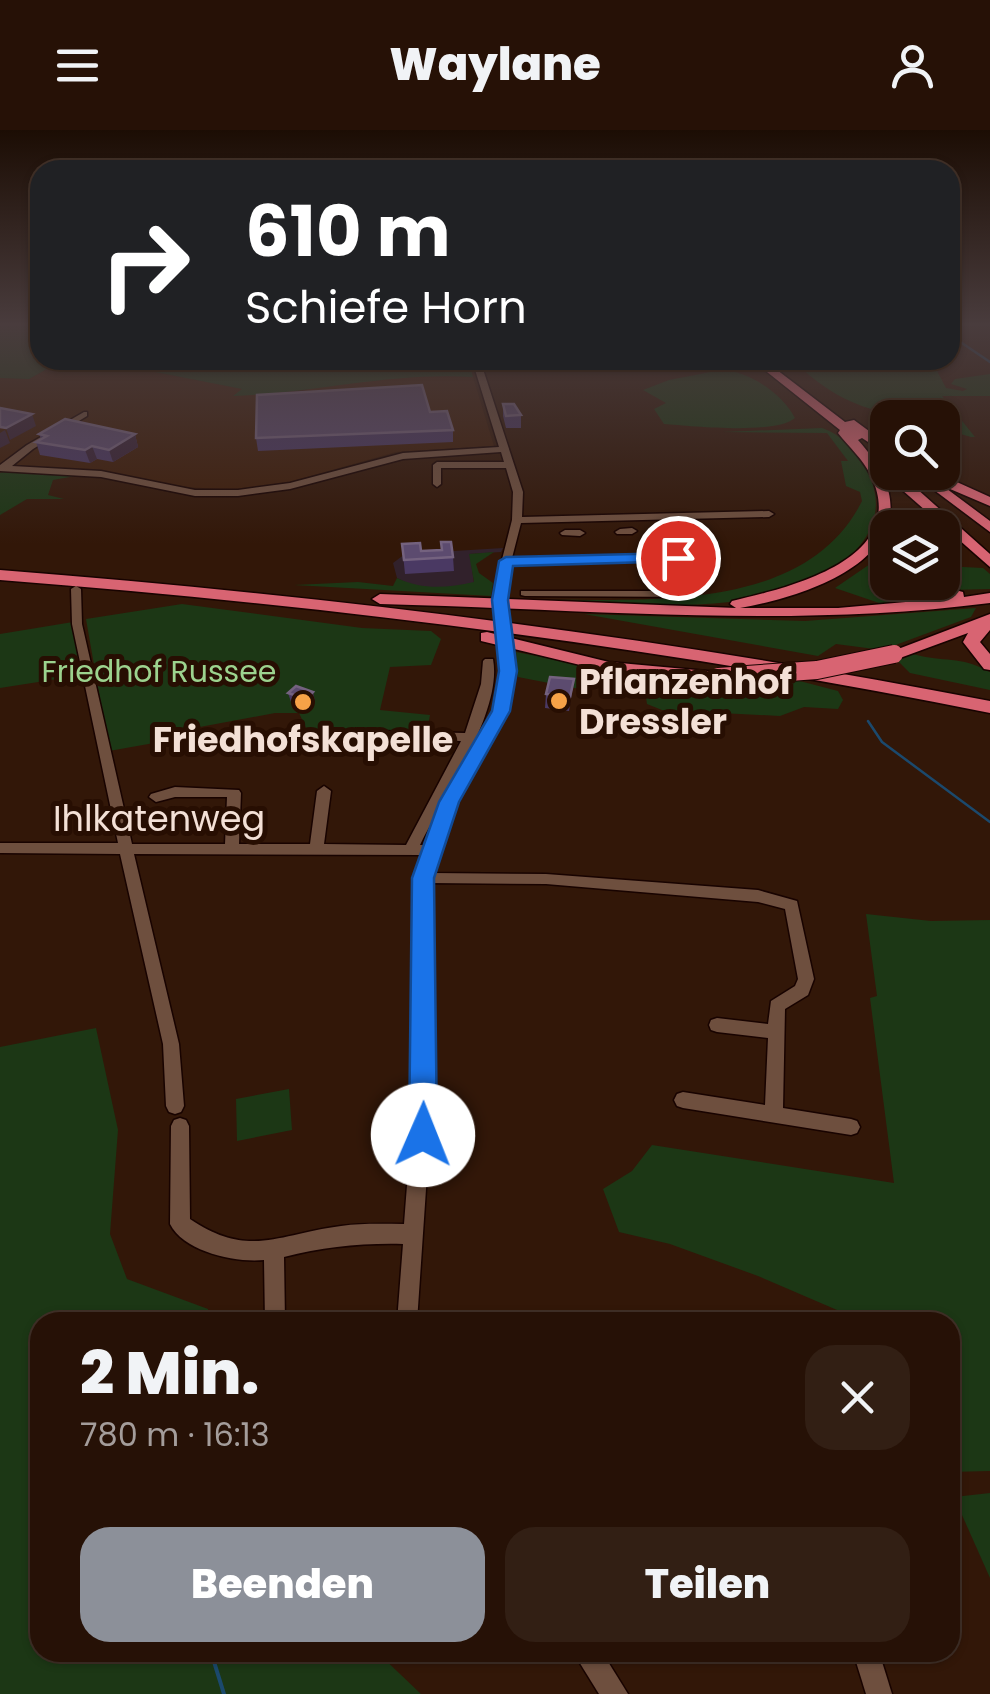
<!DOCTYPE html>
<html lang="de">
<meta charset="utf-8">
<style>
body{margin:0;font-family:Poppins,sans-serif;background:#321f14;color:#f1f3f6;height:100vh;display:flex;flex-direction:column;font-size:38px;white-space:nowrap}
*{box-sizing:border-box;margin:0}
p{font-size:32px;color:#a49d9b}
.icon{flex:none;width:55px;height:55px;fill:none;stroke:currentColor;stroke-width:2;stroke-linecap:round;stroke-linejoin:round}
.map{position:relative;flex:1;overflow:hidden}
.sheet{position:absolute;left:30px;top:1182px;width:930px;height:350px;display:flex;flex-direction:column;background:#261106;border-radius:30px;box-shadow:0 2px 8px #0004,0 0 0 2px #423128}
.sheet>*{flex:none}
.top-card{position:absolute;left:30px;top:30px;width:930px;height:210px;border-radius:30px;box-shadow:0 2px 8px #0004,0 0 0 2px #423128;background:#202124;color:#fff;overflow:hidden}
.controls{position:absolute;left:870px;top:270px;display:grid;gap:20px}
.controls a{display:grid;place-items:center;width:90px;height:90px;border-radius:20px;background:#261106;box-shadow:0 2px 8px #0004,0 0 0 2px #423128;font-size:50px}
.pin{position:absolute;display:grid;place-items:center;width:85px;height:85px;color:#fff;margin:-42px;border:5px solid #fff;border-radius:50%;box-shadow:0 2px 10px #0007}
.me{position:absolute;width:110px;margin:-55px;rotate:1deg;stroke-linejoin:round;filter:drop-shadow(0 0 8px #0008)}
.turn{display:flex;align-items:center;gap:35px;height:210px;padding:0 50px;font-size:45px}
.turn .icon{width:130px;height:130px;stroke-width:2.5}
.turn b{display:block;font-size:70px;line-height:85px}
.round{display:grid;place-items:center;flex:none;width:105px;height:105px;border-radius:30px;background:#321f14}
.head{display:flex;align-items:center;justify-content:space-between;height:170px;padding:0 50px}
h1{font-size:60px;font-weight:800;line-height:75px}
.primary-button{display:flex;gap:20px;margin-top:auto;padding:20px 50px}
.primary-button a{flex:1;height:115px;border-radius:30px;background:#8c9099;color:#fff;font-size:40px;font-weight:800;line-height:115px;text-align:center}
.primary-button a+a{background:#321f14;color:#f1f3f6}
header{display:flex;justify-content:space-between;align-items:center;height:130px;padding:0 50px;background:#261106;font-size:45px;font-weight:800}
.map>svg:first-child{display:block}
.commercial{fill:#31212b}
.built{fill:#3e1d09}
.green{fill:#1c3715}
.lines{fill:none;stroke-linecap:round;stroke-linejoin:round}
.stream-far1{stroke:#1b496d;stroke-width:2.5}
.stream{stroke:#1b496d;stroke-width:4}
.minor-casing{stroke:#180300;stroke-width:3}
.highway-casing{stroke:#180300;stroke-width:3}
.minor{fill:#6e4f3e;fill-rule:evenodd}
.highway{fill:#d86472;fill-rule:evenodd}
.minor-bridge-far1-casing{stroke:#180300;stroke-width:11;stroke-linecap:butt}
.minor-bridge-casing{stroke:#180300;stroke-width:14;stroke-linecap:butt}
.highway-bridge-casing{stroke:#180300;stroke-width:20;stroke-linecap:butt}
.minor-bridge-far1{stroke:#6e4f3e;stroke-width:10}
.minor-bridge{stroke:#6e4f3e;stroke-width:11}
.highway-bridge{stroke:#d86472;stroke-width:18}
.wall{fill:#4a3963}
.shaded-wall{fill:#392439}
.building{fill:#5c4b6f;stroke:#74627f;stroke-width:2.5}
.route{fill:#1a73e8;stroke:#114b97;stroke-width:2.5}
.poi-dot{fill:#f6a247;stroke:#270e02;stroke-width:4}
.labels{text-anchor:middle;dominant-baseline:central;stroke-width:10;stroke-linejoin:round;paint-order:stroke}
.far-park-label{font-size:30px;fill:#9cd38e;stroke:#270e02}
.poi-label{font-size:35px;font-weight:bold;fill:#f3e0d6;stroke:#270e02;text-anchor:start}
.street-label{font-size:35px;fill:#f3e0d6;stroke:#270e02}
</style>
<header><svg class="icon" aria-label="menu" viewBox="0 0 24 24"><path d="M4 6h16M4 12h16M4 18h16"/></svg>Waylane<svg class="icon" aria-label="person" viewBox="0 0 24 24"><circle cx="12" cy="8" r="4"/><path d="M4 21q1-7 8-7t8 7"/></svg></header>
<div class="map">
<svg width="990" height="1564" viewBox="0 0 990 1564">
<rect width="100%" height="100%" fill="#321708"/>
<!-- commercial -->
<path class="commercial" d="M503 418 501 422 470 424 474 453 453 457H415L397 448 393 433 405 424Z"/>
<!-- built -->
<path class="built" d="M63 230H94L244 259 299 263 320 254 439 245 473 247 494 316 396 322 279 355 241 360 183 357 119 344 110 350 81 345 0 343V248L29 249Z"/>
<!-- green -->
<g class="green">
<path d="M0 196H40V230H63L29 249 0 248Z"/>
<path d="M94 230H468L473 247C391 242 314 263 233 266L242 259Z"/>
<path d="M793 230H911L936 239 946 258 963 261 967 259 951 254 955 249 990 244V266H942L975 307H971L943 299 942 288C883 288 837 275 793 230Z"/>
<path d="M721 240C748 240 783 264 795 288 775 305 692 296 664 294L654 279 666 273 643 260 669 250Z"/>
<path d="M822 298C846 306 869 333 874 359 880 383 871 405 854 422 776 495 626 473 528 470 637 468 804 487 862 371L860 362 846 356 841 331H848L827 303 722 302Z"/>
<path d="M0 343 2 342 81 345 53 350 48 365 64 369H27L0 385Z"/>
<path d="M494 422 476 434 479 443 493 453 491 466 294 455 358 452 393 456 397 448C422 460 447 458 474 452L469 424Z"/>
<path d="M873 432 888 452 919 472 882 474 835 458Z"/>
<path d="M943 436 983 438 990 444V459L951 460 921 453 942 452Z"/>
<path d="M182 474 362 498 431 501 441 509 431 535 390 537 380 580 430 585 427 601 307 600 299 583H275L173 602 171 610 109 621 86 489Z"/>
<path d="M976 478 971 487 882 520 836 514 818 526 584 484 805 491Z"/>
<path d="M73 492 83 545 0 558V504Z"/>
<path d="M516 522 652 548 717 553 796 550 838 561 843 570 838 579 804 577 780 586 662 580 647 574 644 555 591 548 590 561 518 547Z"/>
<path d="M913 524C945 533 959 525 990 542V560L910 543 897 530Z"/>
<path d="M866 784 931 791 990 790V1341L950 1342V1192H865L758 1146 670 1114 619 1102 603 1059 632 1041 652 1015 894 1053 870 868 877 866Z"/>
<path d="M96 898 118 1000 110 1104 127 1149 208 1179V1192H40V1522L378 1523 421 1564H0V917Z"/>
<path d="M289 959 292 1000 237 1011 236 969Z"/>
<path d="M990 1363V1448L954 1367Z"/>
</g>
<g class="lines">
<!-- stream-far1 -->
<g class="stream-far1">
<path d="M950 205 990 232"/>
<path d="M868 591 882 612 990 692"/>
</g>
<!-- stream -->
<path class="stream" d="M211 1522 224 1564"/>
<defs>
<g id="minor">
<path d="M472 230H480L523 362 522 387 769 381 774 384 769 387 521 393 512 428 678 425 696 431 706 457 691 467 525 466 521 465V461H689L695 456 688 435 677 431 511 434 505 457 496 459 495 457 512 390 513 362 506 338H441V354L437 357 433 354V335L437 332H504L501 322 403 329 290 359 238 366H195L101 347 0 341V335L27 315 84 282H87V286L33 319 12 336 101 341 195 360H238L290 353 403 323 499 317Z"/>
<path d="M620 399 632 398 637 401 632 404H617L615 402Z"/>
<path d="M565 400H580L585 403 580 406 562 405 560 403Z"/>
<path d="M76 456 81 459 82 494 132 714H225L227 667H175L156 672 149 667 151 664 175 657 239 660 241 663 239 714H310L317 661 324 656 331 661 324 714 406 715 461 611 328 608 201 618 195 614 201 610 328 600 465 603 481 554 483 531 485 529H493C503 582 443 666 420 715H427L442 672 495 581 501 530 507 527 511 528 507 581 456 672 432 743 546 744 758 760 797 771 814 849 808 865 785 879 783 978 851 989 857 991 860 997 857 1003 851 1005 683 978 677 976 674 970 677 964 683 962 765 975 768 908 717 902 711 900 709 895 711 890 717 888 768 894 771 871 795 856 798 849 785 779 758 772 546 754 430 753 435 926 417 1192H397L403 1114C361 1113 324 1117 284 1127L285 1192H265L264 1130C236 1133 184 1122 170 1094L171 996 174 990 180 988 186 990 189 996 190 1089C249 1129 278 1104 341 1096 362 1093 383 1094 404 1094L417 926 416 748 424 725 134 724 179 914 184 976 181 982 175 984 169 982 166 976 163 914 120 724 0 723V713H118L72 494 71 459Z"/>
<path d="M573 1522H602L628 1564H599Z"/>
<path d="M853 1522H879L892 1564H866Z"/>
</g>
<g id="highway">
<path d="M752 230H764L845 292 854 290 888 315V325L862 308 858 310C950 412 827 463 740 478H838L951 468 896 452H925L963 462 964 467 990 463V473C786 499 584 479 380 474L372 469 380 464 736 478 730 474 732 471C787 458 911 430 871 346 863 329 849 317 838 303L840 300Z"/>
<path d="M885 339 898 342 990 424V437L885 345Z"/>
<path d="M910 342H925L936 351 948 348 990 367V376L943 356 990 391V402Z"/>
<path d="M888 414V445L873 430 883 415Z"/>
<path d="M0 440C333 466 662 507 990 571V583C662 517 333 476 0 450Z"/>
<path d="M990 484V500L980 512 990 524V540L984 539 963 512 968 503 900 528 894 529 885 524Z"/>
<path d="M487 502 609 532 718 542 727 547 718 552 609 542 481 511V503Z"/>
</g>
</defs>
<!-- minor casing -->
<use href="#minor" class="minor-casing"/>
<!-- highway casing -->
<use href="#highway" class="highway-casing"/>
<!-- minor -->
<use href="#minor" class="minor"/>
<!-- highway -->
<use href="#highway" class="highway"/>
<defs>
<path id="minor-bridge-far1" d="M500 457 501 467"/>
<path id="minor-bridge" d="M501 465 507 530"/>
<path id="highway-bridge" d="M718 547 817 540 894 524"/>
</defs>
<!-- minor-bridge-far1 casing -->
<use href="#minor-bridge-far1" class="minor-bridge-far1-casing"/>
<!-- minor-bridge casing -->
<use href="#minor-bridge" class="minor-bridge-casing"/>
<!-- highway-bridge casing -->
<use href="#highway-bridge" class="highway-bridge-casing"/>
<!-- minor-bridge-far1 -->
<use href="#minor-bridge-far1" class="minor-bridge-far1"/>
<!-- minor-bridge -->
<use href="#minor-bridge" class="minor-bridge"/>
<!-- highway-bridge -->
<use href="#highway-bridge" class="highway-bridge"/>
</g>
<!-- wall -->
<g class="wall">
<path d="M503 274 521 285V298H506L503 286Z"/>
<path d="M430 282 453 300V312L258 321 256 308Z"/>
<path d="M39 304H135L138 317 113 332 97 329 90 333 40 325 36 312 41 309Z"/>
<path d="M402 414 421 421 453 427 454 441 405 444Z"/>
<path d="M574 549 569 581 545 578 546 564Z"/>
<path d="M313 562 315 572 308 578 291 572 288 563Z"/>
</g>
<!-- shaded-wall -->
<g class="shaded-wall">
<path d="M32 284 36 296 10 310 6 298Z"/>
<path d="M5 300 10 313 0 318V303Z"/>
<path d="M135 304 138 317 113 332 109 320Z"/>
<path d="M92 316 97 329 90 333 85 320Z"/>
<path d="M313 562 315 572 308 578 306 569Z"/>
</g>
<!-- building -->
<g class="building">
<path d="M422 255 430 282 447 281 453 300 256 308 257 265Z"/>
<path d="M503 274H514L521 285 506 286Z"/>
<path d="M0 278 32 284 6 298 0 297Z"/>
<path d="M65 289 135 304 109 320 92 316 85 320 36 312 47 306 39 304Z"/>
<path d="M441 412H451L453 427 404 430 402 414 420 413 421 421 442 420Z"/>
<path d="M550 547 574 549 570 567 546 564Z"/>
<path d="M296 556 313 562 306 569 288 563Z"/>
</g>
<!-- sky -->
<linearGradient id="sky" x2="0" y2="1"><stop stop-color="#1c0d04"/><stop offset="0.47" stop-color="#493c3d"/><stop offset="1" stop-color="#493c3d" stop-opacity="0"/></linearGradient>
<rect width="990" height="414" fill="url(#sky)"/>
<!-- route -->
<path class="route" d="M678 423 684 424V431L513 436 508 470 517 541 510 581 459 672 434 748 437 1005 432 1014 423 1018 413 1014 409 1005 412 748 439 672 492 581 499 541 492 470 499 431 506 427Z"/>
<!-- markers -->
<g class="poi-dot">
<circle cx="559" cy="571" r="10"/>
<circle cx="303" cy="572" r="10"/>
</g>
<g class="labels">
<!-- far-park labels -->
<g class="far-park-label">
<text x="159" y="541">Friedhof Russee</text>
</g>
<!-- poi labels -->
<g class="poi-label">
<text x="579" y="551">Pflanzenhof<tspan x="579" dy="40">Dressler</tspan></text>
<text x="303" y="609" text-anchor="middle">Friedhofskapelle</text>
</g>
<!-- street labels -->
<g class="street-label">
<text x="159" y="688">Ihlkatenweg</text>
</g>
</g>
</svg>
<div class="controls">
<a><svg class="icon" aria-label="search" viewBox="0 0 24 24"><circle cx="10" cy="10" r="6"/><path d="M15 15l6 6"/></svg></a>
<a><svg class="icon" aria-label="layers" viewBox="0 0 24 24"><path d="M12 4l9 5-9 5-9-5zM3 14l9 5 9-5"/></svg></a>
</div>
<div class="pin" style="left:678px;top:428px;background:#d93025"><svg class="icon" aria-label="arrive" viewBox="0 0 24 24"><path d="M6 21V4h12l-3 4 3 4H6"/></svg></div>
<svg class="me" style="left:423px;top:1005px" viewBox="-20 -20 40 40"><circle r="19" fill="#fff"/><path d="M0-13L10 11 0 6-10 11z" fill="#1a73e8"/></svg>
<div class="top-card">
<div class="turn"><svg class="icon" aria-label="right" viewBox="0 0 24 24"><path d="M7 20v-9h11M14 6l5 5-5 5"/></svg><div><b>610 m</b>Schiefe Horn</div></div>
</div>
<section class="sheet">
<div class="head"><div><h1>2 Min.</h1><p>780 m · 16:13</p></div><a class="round"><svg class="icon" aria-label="close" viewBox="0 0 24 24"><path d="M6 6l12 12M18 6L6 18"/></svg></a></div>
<div class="primary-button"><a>Beenden</a><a>Teilen</a></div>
</section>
</div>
